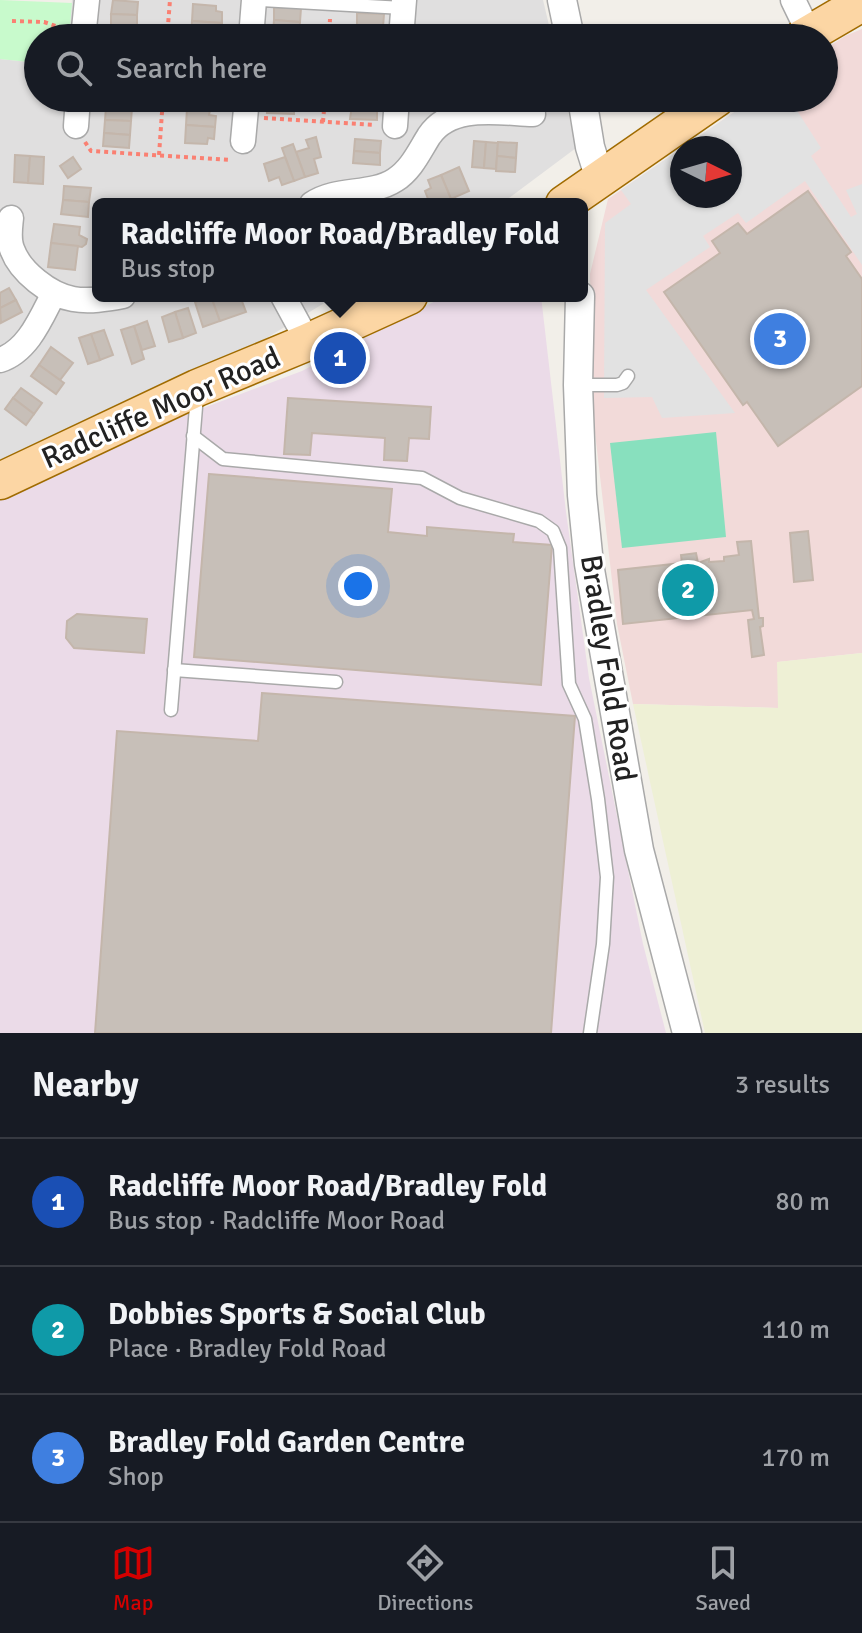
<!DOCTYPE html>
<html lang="en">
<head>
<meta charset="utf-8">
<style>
	body { margin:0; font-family:Signika,sans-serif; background:#20242c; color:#f1f3f6 }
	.compass { position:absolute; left:670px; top:136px; width:72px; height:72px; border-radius:50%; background:#171b24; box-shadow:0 2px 6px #0004; rotate:95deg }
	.you { position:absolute; left:358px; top:586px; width:28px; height:28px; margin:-20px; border:6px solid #fff; border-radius:50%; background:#1a73e8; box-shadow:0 0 0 12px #1a73e833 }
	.badge { display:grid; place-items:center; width:52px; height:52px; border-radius:50%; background:#d40000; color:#fff; font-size:26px; font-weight:700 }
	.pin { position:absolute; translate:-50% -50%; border:4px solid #fff; box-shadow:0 2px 8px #0006 }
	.popup { position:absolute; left:92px; top:198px; width:496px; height:104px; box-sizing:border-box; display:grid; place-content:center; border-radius:12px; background:#171b24; filter:drop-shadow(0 2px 6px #0005); font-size:26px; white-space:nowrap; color:#9ea1a6 }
	.popup b { font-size:30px; color:#f1f3f6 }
	.popup::after { content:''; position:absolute; left:50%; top:100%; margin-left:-16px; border:16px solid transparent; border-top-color:#171b24 }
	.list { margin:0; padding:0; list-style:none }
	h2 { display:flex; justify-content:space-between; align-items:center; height:104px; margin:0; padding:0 32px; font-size:34px }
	h2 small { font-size:26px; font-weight:400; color:#9ea1a6 }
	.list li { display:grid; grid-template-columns:52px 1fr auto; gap:24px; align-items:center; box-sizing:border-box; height:128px; padding:0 32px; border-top:2px solid #363941 }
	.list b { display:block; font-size:30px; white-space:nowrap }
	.list p { margin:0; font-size:26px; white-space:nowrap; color:#9ea1a6 }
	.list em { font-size:26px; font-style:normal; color:#9ea1a6 }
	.icon { flex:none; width:44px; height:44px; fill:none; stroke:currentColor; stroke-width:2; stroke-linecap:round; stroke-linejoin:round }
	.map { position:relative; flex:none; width:862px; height:1033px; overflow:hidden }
	.search { position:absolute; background:#171b24; box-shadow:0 2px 6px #0004; left:24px; right:24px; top:24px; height:88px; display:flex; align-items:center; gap:20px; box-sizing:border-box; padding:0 28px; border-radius:44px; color:#9ea1a6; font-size:30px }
	.sheet { height:488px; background:#171b24 }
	nav { display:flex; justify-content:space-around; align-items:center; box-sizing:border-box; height:112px; border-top:2px solid #363941; background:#171b24; font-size:22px; color:#9ea1a6 }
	nav a { display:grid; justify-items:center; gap:4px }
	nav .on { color:#d40000 }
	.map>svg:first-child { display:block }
	.residential { fill:#e0dfdf }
	.commercial { fill:#f2dad9 }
	.industrial { fill:#ebdbe8 }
	.farmland { fill:#eef0d5 }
	.park { fill:#c8facc }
	.pitch { fill:#88e0be }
	.parking { fill:#e2e2e2 }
	.building { fill:#c7bfb8; stroke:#c4b6ab; stroke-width:2 }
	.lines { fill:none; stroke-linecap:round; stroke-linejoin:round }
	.service-casing { stroke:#a9a9a9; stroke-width:15 }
	.minor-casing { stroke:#a9a9a9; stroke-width:27 }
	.tertiary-casing { stroke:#a9a9a9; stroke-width:31 }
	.primary-casing { stroke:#a06b00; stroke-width:39 }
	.path { stroke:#fa8072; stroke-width:4; stroke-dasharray:4 4; stroke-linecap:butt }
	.service { stroke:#fff; stroke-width:12 }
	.minor { stroke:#fff; stroke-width:24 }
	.tertiary { stroke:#fff; stroke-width:28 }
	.primary { stroke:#fcd6a4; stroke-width:36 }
	.labels { text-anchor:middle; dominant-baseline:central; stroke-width:6; stroke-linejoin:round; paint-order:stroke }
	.street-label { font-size:30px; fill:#222; stroke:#fff }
</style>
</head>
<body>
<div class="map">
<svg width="862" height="1033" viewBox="0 0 862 1033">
	<rect width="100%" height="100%" fill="#f2efe9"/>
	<g class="residential">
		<path d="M72,0H543L552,38H69Z"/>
		<path d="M0,59L38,63V98H565L576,148L501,204H98V296H336L248,349L0,465Z"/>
	</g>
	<path class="commercial" d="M862,29V653L778,662L779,708L633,704L617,624L594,424L590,274L608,199L682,148V196H730V148H682L755,98H824V50L845,36Z"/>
	<path class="industrial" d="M445,296H541L566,512L589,678L643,944L666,1033H0V499L174,419L302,371Z"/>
	<path class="farmland" d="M862,653V1033H705L633,704L778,708L777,662Z"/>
	<path class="park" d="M0,0L72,3L69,38H38V63L0,59Z"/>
	<path class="pitch" d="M716,432L726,537L622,548L610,443Z"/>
	<path class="parking" d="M755,98H775L778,103L789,98L821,148L811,156L851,217L857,214L846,190L862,184V265L805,181L746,223L738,213L703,236L710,247L646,290L735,413L662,418L652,397L604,398L605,223L631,204L621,190L682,148V196H730V148H682Z"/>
	<g class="building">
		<path d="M113,0L138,2L137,15L111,14Z"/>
		<path d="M193,4L216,6V11L222,12V23L192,21Z"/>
		<path d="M274,7L301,8L300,22L274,20Z"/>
		<path d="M357,13L384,14L383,27L357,26Z"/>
		<path d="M111,14L137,15V28L111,27Z"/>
		<path d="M274,20L300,22L299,35L273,33Z"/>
		<path d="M192,21L222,23L221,35H214V38H191Z"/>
		<path d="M357,26L383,27L382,38H356Z"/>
		<path d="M111,27L137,28L136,38H110Z"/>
		<path d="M106,98H132V108L106,107Z"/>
		<path d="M187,98H217L216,104H210V110L187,108Z"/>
		<path d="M352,98H378L377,107L352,105Z"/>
		<path d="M268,99L294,101V114L267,113Z"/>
		<path d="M352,105L377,107V120L350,119Z"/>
		<path d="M106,107L132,108L131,121L105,120Z"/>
		<path d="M187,108L210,110L209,115L216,116L215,127L186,125Z"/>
		<path d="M105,120L131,121L130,135L104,133Z"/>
		<path d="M186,125L215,127L214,139L208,138L207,144L185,143Z"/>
		<path d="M104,133L130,135L129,148L103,146Z"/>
		<path d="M316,137L321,157L314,159L318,173L305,177L296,152L309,148L306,140Z"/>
		<path d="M355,139L381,141L380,153L354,151Z"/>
		<path d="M474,141L486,142L484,168L472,167Z"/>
		<path d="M486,142L498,143L496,169L484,168Z"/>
		<path d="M498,142L517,143L516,158L497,156Z"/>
		<path d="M293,144L305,177L294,181L282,148Z"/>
		<path d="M354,151L380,153V165L353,163Z"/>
		<path d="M15,155L30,156L28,183L14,182Z"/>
		<path d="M30,156L44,157L43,184L28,183Z"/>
		<path d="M497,156L516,158L515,172L496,171Z"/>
		<path d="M73,157L81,169L68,178L60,166Z"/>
		<path d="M285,157L294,181L282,185L279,177L269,181L264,164Z"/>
		<path d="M459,167L469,191L451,199L441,175Z"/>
		<path d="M441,175L451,199L442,204H430L425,191L431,188L428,180Z"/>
		<path d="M64,186L91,188L89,202L63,200Z"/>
		<path d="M808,191L851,252L846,256L862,279V386L778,446L747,402L743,405L664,292L720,253L712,241L738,223L747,234Z"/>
		<path d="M63,200L89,202L88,217L61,214Z"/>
		<path d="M54,224L80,227L79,235L87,239L86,244L82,247L51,243Z"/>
		<path d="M51,243L78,246L75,270L48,267Z"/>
		<path d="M9,288L16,300L0,308V293Z"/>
		<path d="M211,296L220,321L203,327L195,302Z"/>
		<path d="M211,296H240L246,312L220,321Z"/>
		<path d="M16,300L22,312L1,323L0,308Z"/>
		<path d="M188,308L196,333L183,338L175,312Z"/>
		<path d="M175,312L183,338L169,342L162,317Z"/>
		<path d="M147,321L155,346L142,350L134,326Z"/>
		<path d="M134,326L144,359L132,364L121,330Z"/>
		<path d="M104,330L113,355L100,360L91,334Z"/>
		<path d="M91,334L100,360L88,364L79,338Z"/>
		<path d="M51,347L73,363L60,380L39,365Z"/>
		<path d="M39,365L64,383L56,394L31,376Z"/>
		<path d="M21,388L42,403L34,414L13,398Z"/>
		<path d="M13,398L34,414L26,425L5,409Z"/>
		<path d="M288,398L431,407L429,439L409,438L407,461L384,460L385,438L312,433L310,455L284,454Z"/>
		<path d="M209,474L392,489L388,532L427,536V527L514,534L513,542L552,545L541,685L194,657Z"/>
		<path d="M808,531L813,580L794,582L790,533Z"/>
		<path d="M751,541L759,618H763V626L760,627L764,655L752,657L748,620L754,619L752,610L623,624L618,570L682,563L681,555L696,553L698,563L709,559V562L724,561V557L739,555L737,542Z"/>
		<path d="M77,614L147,619L144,653L74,648L66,638L67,621Z"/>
		<path d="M262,693L575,716L551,1033H95L117,731L258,741Z"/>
	</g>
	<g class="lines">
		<g class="service-casing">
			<g id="service">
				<path d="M261,0L403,8"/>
				<path d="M578,385H617L623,383L628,376"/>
				<path d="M193,436L223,459L422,478L460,498L539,521L553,531L560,548L569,684L585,719L598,799L607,877L603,944L590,1033"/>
				<path d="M174,670L336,682"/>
				<path d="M171,710L197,395"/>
			</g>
		</g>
		<g class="minor-casing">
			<g id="minor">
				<path d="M793,0L809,33"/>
				<path d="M83,38L87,0"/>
				<path d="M251,38L254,0"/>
				<path d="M401,38L404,0"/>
				<path d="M76,126L78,98"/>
				<path d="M395,126L397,98"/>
				<path d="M243,141L247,98"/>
				<path d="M312,204C337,187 370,196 395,180C411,170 419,152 429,136C451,103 499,113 533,114"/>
				<path d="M11,218C10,228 8,239 12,249C20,272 50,295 73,299C89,302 107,299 123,296"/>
				<path d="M283,296L308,342"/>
				<path d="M0,360C28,351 41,318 54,293"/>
			</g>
		</g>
		<g class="tertiary-casing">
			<g id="tertiary">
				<path d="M562,0L570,38"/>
				<path d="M582,98L590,147L600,179"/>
				<path d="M580,296L578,385L582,495L589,564L639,850L687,1033"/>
			</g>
		</g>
		<g class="primary-casing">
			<g id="primary">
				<path d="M802,38L862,3"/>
				<path d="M564,204L717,98"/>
				<path d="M0,481L197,388L308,342L409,296"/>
			</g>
		</g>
		<g class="path">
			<path d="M12,21L44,22L62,28"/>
			<path d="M167,38L170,0"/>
			<path d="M329,38L330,19"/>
			<path d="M264,118L375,125"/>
			<path d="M323,122L325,98"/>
			<path d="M704,139L710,148"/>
			<path d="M85,142L91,151L231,160"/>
			<path d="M159,155L163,98"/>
		</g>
		<use href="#service" class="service"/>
		<use href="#minor" class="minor"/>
		<use href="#tertiary" class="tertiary"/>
		<use href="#primary" class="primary"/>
	</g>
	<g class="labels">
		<g class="street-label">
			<text transform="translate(161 408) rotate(-24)">Radcliffe Moor Road</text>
			<text transform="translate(608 668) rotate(81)">Bradley Fold Road</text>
		</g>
	</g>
</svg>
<svg class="compass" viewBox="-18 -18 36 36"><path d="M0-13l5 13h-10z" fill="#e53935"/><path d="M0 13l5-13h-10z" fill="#9ea1a6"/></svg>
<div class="you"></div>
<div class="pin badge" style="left:340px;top:358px;background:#1a4fb4">1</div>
<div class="popup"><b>Radcliffe Moor Road/Bradley Fold</b>Bus stop</div>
<div class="pin badge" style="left:688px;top:590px;background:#0f9aa8">2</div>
<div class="pin badge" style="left:780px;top:339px;background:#3f7fe0">3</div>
<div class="search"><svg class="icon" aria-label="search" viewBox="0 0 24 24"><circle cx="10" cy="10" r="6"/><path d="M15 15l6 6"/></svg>Search here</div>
</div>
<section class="sheet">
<h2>Nearby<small>3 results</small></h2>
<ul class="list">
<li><span class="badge" style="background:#1a4fb4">1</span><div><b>Radcliffe Moor Road/Bradley Fold</b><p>Bus stop · Radcliffe Moor Road</p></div><em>80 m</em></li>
<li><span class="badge" style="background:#0f9aa8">2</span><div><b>Dobbies Sports &amp; Social Club</b><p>Place · Bradley Fold Road</p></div><em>110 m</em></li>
<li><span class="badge" style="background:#3f7fe0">3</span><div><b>Bradley Fold Garden Centre</b><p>Shop</p></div><em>170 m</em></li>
</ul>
</section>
<nav>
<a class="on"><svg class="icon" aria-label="map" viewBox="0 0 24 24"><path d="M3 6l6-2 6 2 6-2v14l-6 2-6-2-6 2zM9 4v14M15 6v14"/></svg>Map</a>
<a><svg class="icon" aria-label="directions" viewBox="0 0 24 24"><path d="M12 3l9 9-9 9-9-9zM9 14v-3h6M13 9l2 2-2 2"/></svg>Directions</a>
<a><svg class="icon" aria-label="saved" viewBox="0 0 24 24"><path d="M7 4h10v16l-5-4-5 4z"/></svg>Saved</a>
</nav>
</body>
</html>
